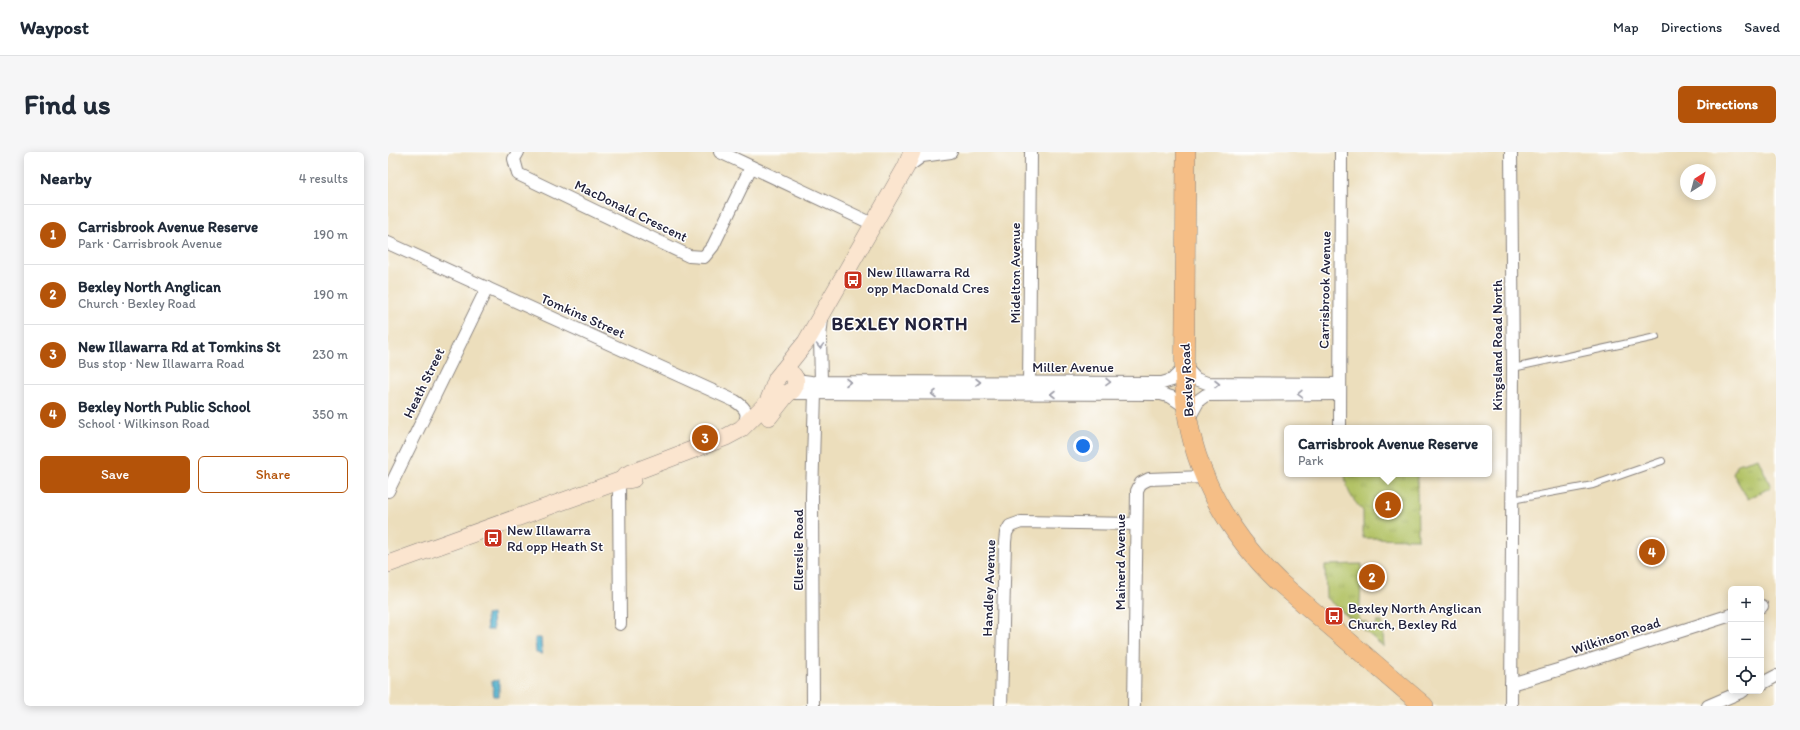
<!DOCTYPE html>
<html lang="en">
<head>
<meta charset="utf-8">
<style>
	body { margin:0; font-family:Itim,sans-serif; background:#f6f6f7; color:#1f2937 }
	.controls { position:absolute; right:12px; bottom:12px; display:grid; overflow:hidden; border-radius:6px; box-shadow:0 2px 10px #0003 }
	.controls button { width:36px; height:36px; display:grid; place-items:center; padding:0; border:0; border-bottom:1px solid #e0e1e3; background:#fff; color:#1f2937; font:20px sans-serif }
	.compass { position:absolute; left:1292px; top:12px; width:36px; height:36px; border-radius:50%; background:#fff; box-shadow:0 2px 10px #0003; rotate:36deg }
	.you { position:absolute; left:695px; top:294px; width:14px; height:14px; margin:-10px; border:3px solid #fff; border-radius:50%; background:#1a73e8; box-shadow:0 0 0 6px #1a73e833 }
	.badge { display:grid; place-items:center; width:26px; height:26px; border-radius:50%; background:#b45309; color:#fff; font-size:13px; font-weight:700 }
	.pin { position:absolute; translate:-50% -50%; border:2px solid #fff; box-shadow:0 1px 4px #0006 }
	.popup { position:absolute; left:896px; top:273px; width:208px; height:52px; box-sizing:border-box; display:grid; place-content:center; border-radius:6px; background:#fff; filter:drop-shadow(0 1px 3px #0005); font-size:13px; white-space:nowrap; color:#747a83 }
	.popup b { font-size:15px; color:#1f2937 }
	.popup::after { content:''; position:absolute; left:50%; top:100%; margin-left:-8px; border:8px solid transparent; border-top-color:#fff }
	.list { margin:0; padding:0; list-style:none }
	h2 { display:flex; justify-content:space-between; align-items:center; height:52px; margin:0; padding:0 16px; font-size:17px }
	h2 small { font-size:13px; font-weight:400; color:#747a83 }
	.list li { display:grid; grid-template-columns:26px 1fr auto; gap:12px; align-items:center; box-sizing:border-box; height:60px; padding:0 16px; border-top:1px solid #e0e1e3 }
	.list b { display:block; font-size:15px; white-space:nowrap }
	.list p { margin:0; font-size:13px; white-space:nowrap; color:#747a83 }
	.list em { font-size:13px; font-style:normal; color:#747a83 }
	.actions { display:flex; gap:8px; padding:12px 16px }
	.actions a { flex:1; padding:9px 0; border:1px solid #b45309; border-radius:6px; text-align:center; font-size:14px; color:#b45309 }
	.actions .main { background:#b45309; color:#fff }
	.icon { flex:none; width:22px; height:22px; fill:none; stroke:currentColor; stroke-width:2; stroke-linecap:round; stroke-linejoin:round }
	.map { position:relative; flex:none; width:1388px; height:554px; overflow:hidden; border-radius:6px }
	header { display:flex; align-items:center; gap:24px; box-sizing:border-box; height:56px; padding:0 20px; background:#fff; border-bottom:1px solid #e0e1e3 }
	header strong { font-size:19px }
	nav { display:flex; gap:22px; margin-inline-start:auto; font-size:14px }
	.intro { display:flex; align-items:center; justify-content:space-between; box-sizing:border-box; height:96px; padding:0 24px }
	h1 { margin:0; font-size:28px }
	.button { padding:10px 18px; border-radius:6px; background:#b45309; color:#fff; font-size:14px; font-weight:700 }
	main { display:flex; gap:24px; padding:0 24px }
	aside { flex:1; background:#fff; border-radius:6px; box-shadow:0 2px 10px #0003 }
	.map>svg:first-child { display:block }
	.park { fill:url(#park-tufts); stroke:#6a7250 }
	.water { fill:#4aadc9; stroke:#366882 }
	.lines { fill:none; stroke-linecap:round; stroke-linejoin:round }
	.lane-casing { stroke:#87807c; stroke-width:8 }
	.street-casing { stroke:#87807c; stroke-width:14 }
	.secondary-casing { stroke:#87807c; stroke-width:18 }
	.primary-casing { stroke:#87807c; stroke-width:20 }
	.lane { stroke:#fff; stroke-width:6 }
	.street { stroke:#fff; stroke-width:12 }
	.secondary { stroke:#fbe5cf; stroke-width:17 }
	.primary { stroke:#f5be86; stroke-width:19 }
	.oneway { stroke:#9c9ca7 }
	.labels { text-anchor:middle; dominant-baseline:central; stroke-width:3; stroke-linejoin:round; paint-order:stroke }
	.street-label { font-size:14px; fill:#22223b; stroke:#fff }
	.poi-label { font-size:14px; fill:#22223b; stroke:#fff; text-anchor:start }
	.district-label { font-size:18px; font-weight:bold; letter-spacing:1px; fill:#22223b; stroke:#fff }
</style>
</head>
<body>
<header>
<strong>Waypost</strong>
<nav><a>Map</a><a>Directions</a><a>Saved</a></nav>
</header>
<div class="intro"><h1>Find us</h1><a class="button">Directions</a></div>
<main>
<aside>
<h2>Nearby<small>4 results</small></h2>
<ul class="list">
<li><span class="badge">1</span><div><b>Carrisbrook Avenue Reserve</b><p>Park · Carrisbrook Avenue</p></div><em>190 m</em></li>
<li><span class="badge">2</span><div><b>Bexley North Anglican</b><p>Church · Bexley Road</p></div><em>190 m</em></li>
<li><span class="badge">3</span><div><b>New Illawarra Rd at Tomkins St</b><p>Bus stop · New Illawarra Road</p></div><em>230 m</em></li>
<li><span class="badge">4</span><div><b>Bexley North Public School</b><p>School · Wilkinson Road</p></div><em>350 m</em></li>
</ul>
<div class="actions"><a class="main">Save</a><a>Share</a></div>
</aside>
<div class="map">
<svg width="1388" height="554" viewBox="0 0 1388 554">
	<defs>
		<pattern id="park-tufts" width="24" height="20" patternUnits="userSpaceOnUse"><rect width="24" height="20" fill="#b3c366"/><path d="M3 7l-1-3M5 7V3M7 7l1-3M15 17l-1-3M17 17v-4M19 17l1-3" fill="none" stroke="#9aa759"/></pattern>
	</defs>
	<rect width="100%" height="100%" fill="#fff"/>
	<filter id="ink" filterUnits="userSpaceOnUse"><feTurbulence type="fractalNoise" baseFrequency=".025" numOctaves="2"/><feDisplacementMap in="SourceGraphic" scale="8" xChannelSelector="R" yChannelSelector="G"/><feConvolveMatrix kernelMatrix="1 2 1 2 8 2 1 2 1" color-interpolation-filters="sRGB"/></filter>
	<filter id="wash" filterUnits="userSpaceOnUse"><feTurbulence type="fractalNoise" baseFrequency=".012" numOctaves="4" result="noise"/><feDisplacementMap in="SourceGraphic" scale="16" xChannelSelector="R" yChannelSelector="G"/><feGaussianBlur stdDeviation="0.9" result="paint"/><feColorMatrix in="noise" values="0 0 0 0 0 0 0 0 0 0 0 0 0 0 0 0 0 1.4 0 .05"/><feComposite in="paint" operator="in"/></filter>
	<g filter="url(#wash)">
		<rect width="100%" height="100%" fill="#ecdebc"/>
		<g class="park">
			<path d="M1370,306L1383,335L1360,347L1345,322L1350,312Z"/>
			<path d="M957,322H1029L1030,387L975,386V359C964,347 958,339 957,322Z"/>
			<path d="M974,412L971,470H979V474H988L989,470H994L996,495L938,446L937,413Z"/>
		</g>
		<g class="water">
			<path d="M104,462L105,478H99L98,463Z"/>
			<path d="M147,486H153L154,502L148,501Z"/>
			<path d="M111,528V544H106L104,529Z"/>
		</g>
	</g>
	<g filter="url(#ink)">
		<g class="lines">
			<g class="lane-casing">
				<g id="lane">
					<path d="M1125,216L1268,185"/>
					<path d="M1124,348L1205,333L1274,309"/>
				</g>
			</g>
			<g class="street-casing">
				<g id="street">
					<path d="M130,0L126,7L130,22L301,104L316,105L325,94L363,15"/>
					<path d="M332,0L485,72"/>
					<path d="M519,15L534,4L563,0"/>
					<path d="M0,91L347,249C358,256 362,262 355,274"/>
					<path d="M408,228L423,230L774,231L784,228L797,215L808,227L819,231L951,232"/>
					<path d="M641,237L643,0"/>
					<path d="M400,241L773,242L783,245L798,255"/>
					<path d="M800,268L811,248L818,243L951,242"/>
					<path d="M952,276L953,0"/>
					<path d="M231,329L232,472"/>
					<path d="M0,339L99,136"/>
					<path d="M1373,454H1374"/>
					<path d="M1123,532L1180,515L1343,463"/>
					<path d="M1373,532L1388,524"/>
					<path d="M425,554L424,344L427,241L433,230L432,185L434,167"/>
					<path d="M613,554L617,390L618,381L622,374L633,370L747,372"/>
					<path d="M746,554L749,339L753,331L761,327L816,325"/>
					<path d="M1123,554L1125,216L1123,0"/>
					<path d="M1320,554L1355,539"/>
				</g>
			</g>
			<g class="secondary-casing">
				<g id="secondary">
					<path d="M390,239C406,251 418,218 394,220"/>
					<path d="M381,265L399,242"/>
					<path d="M234,328L238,323L338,285L353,277L380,250L389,226L418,190L518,15L524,0"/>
					<path d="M0,412L234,328H240L245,327"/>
				</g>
			</g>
			<g class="primary-casing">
				<path id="primary" d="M798,0C798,53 797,107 797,161C797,192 795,223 798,254C806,323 842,383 891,430L1036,554"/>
			</g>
			<use href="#lane" class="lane"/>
			<use href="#street" class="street"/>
			<use href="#secondary" class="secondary"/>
			<use href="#primary" class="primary"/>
		</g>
		<defs><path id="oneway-chevron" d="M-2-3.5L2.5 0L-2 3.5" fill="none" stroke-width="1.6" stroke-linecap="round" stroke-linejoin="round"/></defs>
		<g class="oneway">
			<use href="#oneway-chevron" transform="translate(432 194) rotate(89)"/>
			<use href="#oneway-chevron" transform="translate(460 230)"/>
			<use href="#oneway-chevron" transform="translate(590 230)"/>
			<use href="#oneway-chevron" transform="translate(720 230) rotate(1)"/>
			<use href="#oneway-chevron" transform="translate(829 232)"/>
			<use href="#oneway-chevron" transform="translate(546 242) rotate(-180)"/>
			<use href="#oneway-chevron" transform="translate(665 242) rotate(-180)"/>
			<use href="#oneway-chevron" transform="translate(912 242) rotate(179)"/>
		</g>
	</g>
	<defs>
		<g id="bus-square" transform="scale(1)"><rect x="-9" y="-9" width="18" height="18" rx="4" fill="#c8321e" stroke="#fff"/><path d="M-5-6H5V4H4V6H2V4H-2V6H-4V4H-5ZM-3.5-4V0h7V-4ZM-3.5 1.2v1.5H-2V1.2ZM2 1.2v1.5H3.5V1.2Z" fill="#fff"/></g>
	</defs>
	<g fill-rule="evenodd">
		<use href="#bus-square" x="465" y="128"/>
		<use href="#bus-square" x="105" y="386"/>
		<use href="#bus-square" x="946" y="464"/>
	</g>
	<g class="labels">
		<g class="street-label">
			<text transform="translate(243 59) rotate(26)">MacDonald Crescent</text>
			<text transform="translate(627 121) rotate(-90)">Midelton Avenue</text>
			<text transform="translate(937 138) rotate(-89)">Carrisbrook Avenue</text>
			<text transform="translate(195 164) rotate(24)">Tomkins Street</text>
			<text transform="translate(1109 193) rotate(-90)">Kingsland Road North</text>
			<text x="685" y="215">Miller Avenue</text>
			<text transform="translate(799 228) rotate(-93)">Bexley Road</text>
			<text transform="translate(36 231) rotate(-64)">Heath Street</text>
			<text transform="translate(410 398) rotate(-90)">Ellerslie Road</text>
			<text transform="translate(732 410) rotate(-90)">Mainerd Avenue</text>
			<text transform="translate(601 436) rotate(-88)">Handley Avenue</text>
			<text transform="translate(1228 484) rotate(-18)">Wilkinson Road</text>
		</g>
		<g class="poi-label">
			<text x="479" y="120">New Illawarra Rd<tspan x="479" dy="16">opp MacDonald Cres</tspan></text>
			<text x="119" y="378">New Illawarra<tspan x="119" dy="16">Rd opp Heath St</tspan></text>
			<text x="960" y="456">Bexley North Anglican<tspan x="960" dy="16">Church, Bexley Rd</tspan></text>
		</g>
		<g class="district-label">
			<text x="512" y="172">BEXLEY NORTH</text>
		</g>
	</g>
</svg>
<div class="controls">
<button>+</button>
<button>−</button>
<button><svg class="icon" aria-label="locate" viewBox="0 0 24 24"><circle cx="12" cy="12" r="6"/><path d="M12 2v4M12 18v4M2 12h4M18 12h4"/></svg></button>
</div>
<svg class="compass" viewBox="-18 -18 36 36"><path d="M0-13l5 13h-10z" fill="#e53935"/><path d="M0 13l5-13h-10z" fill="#747a83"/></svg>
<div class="you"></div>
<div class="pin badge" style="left:1000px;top:353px">1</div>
<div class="popup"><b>Carrisbrook Avenue Reserve</b>Park</div>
<div class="pin badge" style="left:984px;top:425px">2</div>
<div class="pin badge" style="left:317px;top:286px">3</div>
<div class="pin badge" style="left:1264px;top:400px">4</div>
</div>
</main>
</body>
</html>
